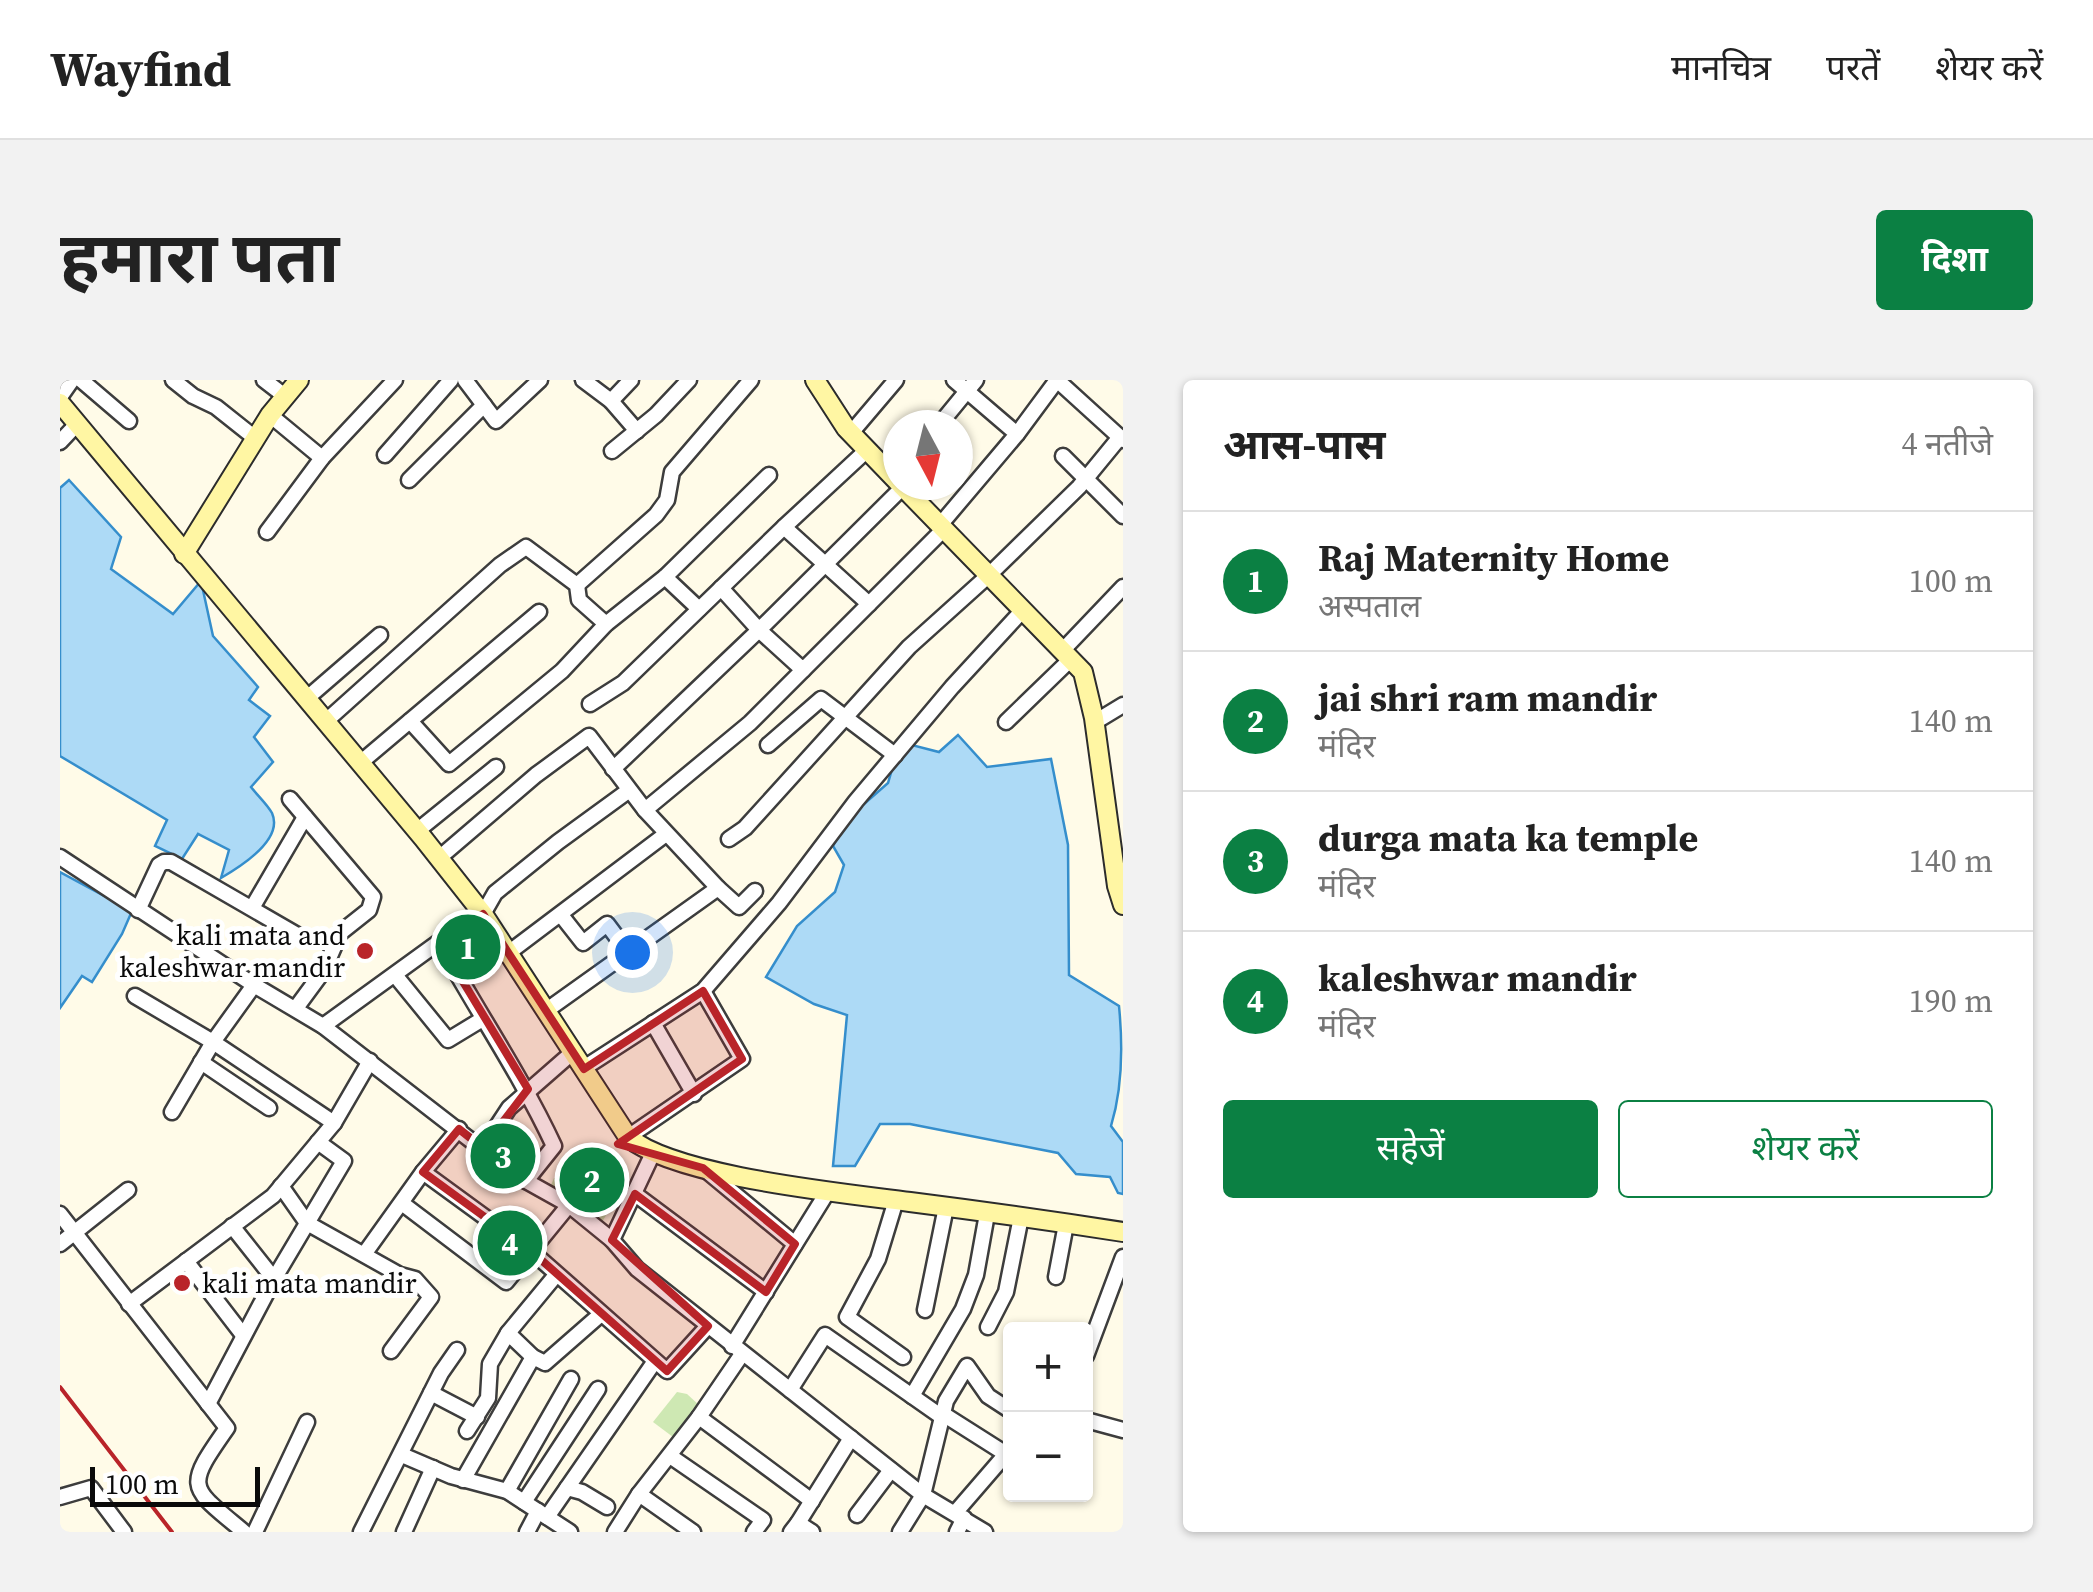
<!DOCTYPE html>
<html lang="hi">
<head>
<meta charset="utf-8">
<style>
	body { margin:0; font-family:"Source Serif 4","Noto Sans Devanagari",serif; background:#f2f2f2; color:#222 }
	.controls { position:absolute; right:30px; bottom:30px; display:grid; overflow:hidden; border-radius:10px; box-shadow:0 2px 8px #0004 }
	.controls button { width:90px; height:90px; display:grid; place-items:center; padding:0; border:0; border-bottom:2px solid #e0e0e0; background:#fff; color:#222; font:50px sans-serif }
	.compass { position:absolute; left:823px; top:30px; width:90px; height:90px; border-radius:50%; background:#fff; box-shadow:0 2px 8px #0004; rotate:173deg }
	.scale { position:absolute; left:30px; bottom:25px; width:170px; box-sizing:border-box; padding-left:10px; border:5px solid #0a0a0a; border-top:0; font-size:28px; line-height:35px; white-space:nowrap; color:#0a0a0a; -webkit-text-stroke:8px #fff; paint-order:stroke }
	.you { position:absolute; left:572px; top:572px; width:35px; height:35px; margin:-25px; border:8px solid #fff; border-radius:50%; background:#1a73e8; box-shadow:0 0 0 15px #1a73e833 }
	.badge { display:grid; place-items:center; width:65px; height:65px; border-radius:50%; background:#0b8043; color:#fff; font-size:32px; font-weight:700 }
	.pin { position:absolute; translate:-50% -50%; border:5px solid #fff; box-shadow:0 2px 10px #0006 }
	.list { margin:0; padding:0; list-style:none }
	h2 { display:flex; justify-content:space-between; align-items:center; height:130px; margin:0; padding:0 40px; font-size:42px }
	h2 small { font-size:32px; font-weight:400; color:#767676 }
	.list li { display:grid; grid-template-columns:65px 1fr auto; gap:30px; align-items:center; box-sizing:border-box; height:140px; padding:0 40px; border-top:2px solid #e0e0e0 }
	.list b { display:block; font-size:38px; white-space:nowrap }
	.list p { margin:0; font-size:32px; white-space:nowrap; color:#767676 }
	.list em { font-size:32px; font-style:normal; color:#767676 }
	.actions { display:flex; gap:20px; padding:30px 40px }
	.actions a { flex:1; padding:22px 0; border:2px solid #0b8043; border-radius:10px; text-align:center; font-size:35px; color:#0b8043 }
	.actions .main { background:#0b8043; color:#fff }
	.map { position:relative; flex:none; width:1063px; height:1152px; overflow:hidden; border-radius:10px }
	header { display:flex; align-items:center; gap:60px; box-sizing:border-box; height:140px; padding:0 50px; background:#fff; border-bottom:2px solid #e0e0e0 }
	header strong { font-size:48px }
	nav { display:flex; gap:55px; margin-inline-start:auto; font-size:35px }
	.intro { display:flex; align-items:center; justify-content:space-between; box-sizing:border-box; height:240px; padding:0 60px }
	h1 { margin:0; font-size:70px }
	.button { padding:25px 45px; border-radius:10px; background:#0b8043; color:#fff; font-size:35px; font-weight:700 }
	main { display:flex; gap:60px; padding:0 60px }
	aside { flex:1; background:#fff; border-radius:10px; box-shadow:0 2px 8px #0004 }
	.map>svg:first-child { display:block }
	.green { fill:#cee8b3 }
	.water { fill:#addaf6; stroke:#358ecc; stroke-width:2.5 }
	.lines { fill:none; stroke-linecap:round; stroke-linejoin:round }
	.street-casing { stroke:#3d3d3d; stroke-width:19 }
	.secondary-casing { stroke:#2c2c2c; stroke-width:22 }
	.street { stroke:#fff; stroke-width:14 }
	.secondary { stroke:#fff6a3; stroke-width:18 }
	.rail { stroke:#b92429; stroke-width:4 }
	.marked { fill:#b92429; fill-opacity:0.2; stroke:#b92429; stroke-width:8; stroke-linejoin:round }
	.poi-dot { fill:#b92429; stroke:#fff; stroke-width:4 }
	.labels { text-anchor:middle; dominant-baseline:central; stroke-width:10; stroke-linejoin:round; paint-order:stroke }
	.poi-label { font-size:28px; fill:#0a0a0a; stroke:#fff; text-anchor:end }
</style>
</head>
<body>
<header>
<strong>Wayfind</strong>
<nav><a>मानचित्र</a><a>परतें</a><a>शेयर करें</a></nav>
</header>
<div class="intro"><h1>हमारा पता</h1><a class="button">दिशा</a></div>
<main>
<div class="map">
<svg width="1063" height="1152" viewBox="0 0 1063 1152">
	<rect width="100%" height="100%" fill="#fffbe8"/>
	<g class="green">
		<path d="M563,793L566,802L536,852L491,805L494,798Z"/>
		<path d="M617,1012L627,1014L640,1026L622,1053L613,1057L593,1042Z"/>
	</g>
	<g class="water">
		<path d="M9,100L61,157L51,189L113,234L141,201L153,256L198,307L189,320L210,336L194,357L213,382L191,407C197,415 207,424 212,433C224,460 180,487 161,498L169,470L138,454L122,479L95,466L107,440L0,376V108Z"/>
		<path d="M898,355L927,387L991,379L1008,465L1009,595L1059,626C1063,667 1063,707 1051,746L1063,762V814L1058,813L1050,797L1016,794L998,773L850,744H820L795,786H773L787,635L754,624L706,597L737,546L775,512L784,485L773,466L788,438L828,403L835,379L852,365L879,372Z"/>
		<path d="M0,492L72,531L62,554L32,602L22,596L0,628Z"/>
	</g>
	<g class="lines">
		<g class="street-casing">
			<g id="street">
				<path d="M21,0L69,41"/>
				<path d="M113,0L133,16L156,27L195,58"/>
				<path d="M204,0L226,17"/>
				<path d="M405,0L436,41L480,0"/>
				<path d="M523,0L551,21L577,51"/>
				<path d="M997,0L1063,60"/>
				<path d="M0,17L12,0"/>
				<path d="M551,21L571,0"/>
				<path d="M210,35L262,78"/>
				<path d="M879,45L916,0"/>
				<path d="M791,53L836,0"/>
				<path d="M957,54L997,0"/>
				<path d="M0,62L17,44"/>
				<path d="M552,71L596,35L629,0"/>
				<path d="M325,75L391,0"/>
				<path d="M1003,76L1063,136"/>
				<path d="M349,100L424,25"/>
				<path d="M880,145L957,54L894,0"/>
				<path d="M724,147L807,70"/>
				<path d="M207,152L262,78L335,0"/>
				<path d="M517,205L596,135L607,120L612,92L691,0"/>
				<path d="M661,208L699,250L843,107"/>
				<path d="M639,229L605,197L709,95"/>
				<path d="M1002,271L1063,207"/>
				<path d="M246,319L320,255"/>
				<path d="M530,324L563,303L724,147L809,224"/>
				<path d="M350,341L389,384L502,291L546,244L605,197"/>
				<path d="M265,342L440,185L466,167L517,205L519,220L546,244"/>
				<path d="M946,342L1011,279"/>
				<path d="M1035,342L1063,325"/>
				<path d="M708,365L761,319L835,375"/>
				<path d="M300,383L479,232"/>
				<path d="M553,389L699,250L743,290L884,149"/>
				<path d="M230,419L313,517L309,530L280,553L264,590L236,628"/>
				<path d="M357,451L436,387"/>
				<path d="M669,459L685,448L849,267L929,195L1019,107L1060,57"/>
				<path d="M0,477L194,605L263,646L422,769L466,801L509,825L446,902L343,824"/>
				<path d="M379,478L476,395L529,356L585,430"/>
				<path d="M658,508L585,430L690,343L743,290"/>
				<path d="M192,528L245,437"/>
				<path d="M78,530L99,485L104,482H111L239,556"/>
				<path d="M501,535L523,563L547,544L568,572"/>
				<path d="M379,562C417,631 461,695 494,766L466,801"/>
				<path d="M447,574L606,454"/>
				<path d="M335,595L388,660L421,640"/>
				<path d="M75,616L153,662L274,743"/>
				<path d="M487,630L658,508L679,527L695,511"/>
				<path d="M593,643L634,714"/>
				<path d="M263,646L379,562L423,534L435,513L498,462L568,411"/>
				<path d="M141,682L209,728"/>
				<path d="M524,688L643,611L719,523L796,421L892,307L963,230"/>
				<path d="M112,732L153,662L194,605"/>
				<path d="M568,757L682,679L643,611"/>
				<path d="M422,769L449,728L513,672"/>
				<path d="M593,773L552,860L577,889L863,1115L925,1152"/>
				<path d="M363,792L470,870L607,991L648,946"/>
				<path d="M648,792L735,864"/>
				<path d="M221,806L247,843L340,895L355,899L371,917L331,971"/>
				<path d="M575,814L706,912"/>
				<path d="M836,820L818,879L787,937L843,977"/>
				<path d="M509,825L552,860"/>
				<path d="M0,834L167,1048C124,1109 129,1106 184,1152"/>
				<path d="M172,846L214,899"/>
				<path d="M0,864L68,810"/>
				<path d="M305,873L363,792L399,749"/>
				<path d="M126,881L183,955"/>
				<path d="M996,897L1006,844"/>
				<path d="M69,924L213,816L274,743L310,681"/>
				<path d="M865,930L886,827"/>
				<path d="M928,947L946,912L961,837"/>
				<path d="M448,953L496,895"/>
				<path d="M672,966L768,811"/>
				<path d="M1026,976L1063,877"/>
				<path d="M730,1010L765,955L882,1037"/>
				<path d="M371,1013L417,1037"/>
				<path d="M852,1016L903,929L916,895L927,834"/>
				<path d="M148,1024L214,899L284,781L258,762"/>
				<path d="M883,1034L946,1074L951,1068"/>
				<path d="M639,1037L682,974"/>
				<path d="M1026,1040L1063,1050"/>
				<path d="M407,1051L428,1018L430,984L448,953L473,977L485,983L541,934"/>
				<path d="M342,1075L391,1096L447,1111L510,1152"/>
				<path d="M610,1076L703,1140L694,1152"/>
				<path d="M403,1100L473,977"/>
				<path d="M507,1108L522,1112L547,1127"/>
				<path d="M447,1111L511,999"/>
				<path d="M579,1114L633,1152"/>
				<path d="M0,1117L31,1108L64,1152"/>
				<path d="M464,1122L538,1009"/>
				<path d="M895,1133L946,1074"/>
				<path d="M797,1135L831,1090"/>
				<path d="M487,1137L595,981"/>
				<path d="M738,1143L791,1058"/>
				<path d="M195,1152L247,1042"/>
				<path d="M301,1152L381,993L397,970"/>
				<path d="M344,1152L373,1088"/>
				<path d="M467,1152L478,1131"/>
				<path d="M555,1152L579,1114L639,1037L752,1121"/>
				<path d="M731,1152L738,1143L752,1152"/>
				<path d="M840,1152L863,1115L886,1021L907,986L928,1016L951,1031"/>
				<path d="M897,1152L904,1138"/>
			</g>
		</g>
		<g class="secondary-casing">
			<g id="secondary">
				<path d="M755,0L786,48L838,102"/>
				<path d="M0,23L363,458L423,534L568,757C615,797 784,813 850,822C921,831 992,841 1063,852"/>
				<path d="M841,105L1023,292L1034,338L1057,506L1063,525"/>
				<path d="M124,174L210,35L239,0"/>
			</g>
		</g>
		<use href="#street" class="street"/>
		<use href="#secondary" class="secondary"/>
		<path class="rail" d="M0,1007L112,1152"/>
	</g>
	<path class="marked" d="M423,534L524,689L643,611L682,679L558,764L643,788L735,864L706,912L575,814L552,860L648,946L607,991L470,870L363,792L399,749L423,768L468,709L379,562Z"/>
	<g class="poi-dot">
		<circle cx="305" cy="571" r="10"/>
		<circle cx="122" cy="903" r="10"/>
	</g>
	<g class="labels">
		<g class="poi-label">
			<text x="285" y="555">kali mata and<tspan x="285" dy="32">kaleshwar mandir</tspan></text>
			<text x="142" y="903" text-anchor="start">kali mata mandir</text>
		</g>
	</g>
</svg>
<div class="controls">
<button>+</button>
<button>−</button>
</div>
<svg class="compass" viewBox="-18 -18 36 36"><path d="M0-13l5 13h-10z" fill="#e53935"/><path d="M0 13l5-13h-10z" fill="#767676"/></svg>
<div class="scale">100 m</div>
<div class="you"></div>
<div class="pin badge" style="left:408px;top:567px">1</div>
<div class="pin badge" style="left:532px;top:800px">2</div>
<div class="pin badge" style="left:443px;top:776px">3</div>
<div class="pin badge" style="left:450px;top:863px">4</div>
</div>
<aside>
<h2>आस-पास<small>4 नतीजे</small></h2>
<ul class="list">
<li><span class="badge">1</span><div><b>Raj Maternity Home</b><p>अस्पताल</p></div><em>100 m</em></li>
<li><span class="badge">2</span><div><b>jai shri ram mandir</b><p>मंदिर</p></div><em>140 m</em></li>
<li><span class="badge">3</span><div><b>durga mata ka temple</b><p>मंदिर</p></div><em>140 m</em></li>
<li><span class="badge">4</span><div><b>kaleshwar mandir</b><p>मंदिर</p></div><em>190 m</em></li>
</ul>
<div class="actions"><a class="main">सहेजें</a><a>शेयर करें</a></div>
</aside>
</main>
</body>
</html>
